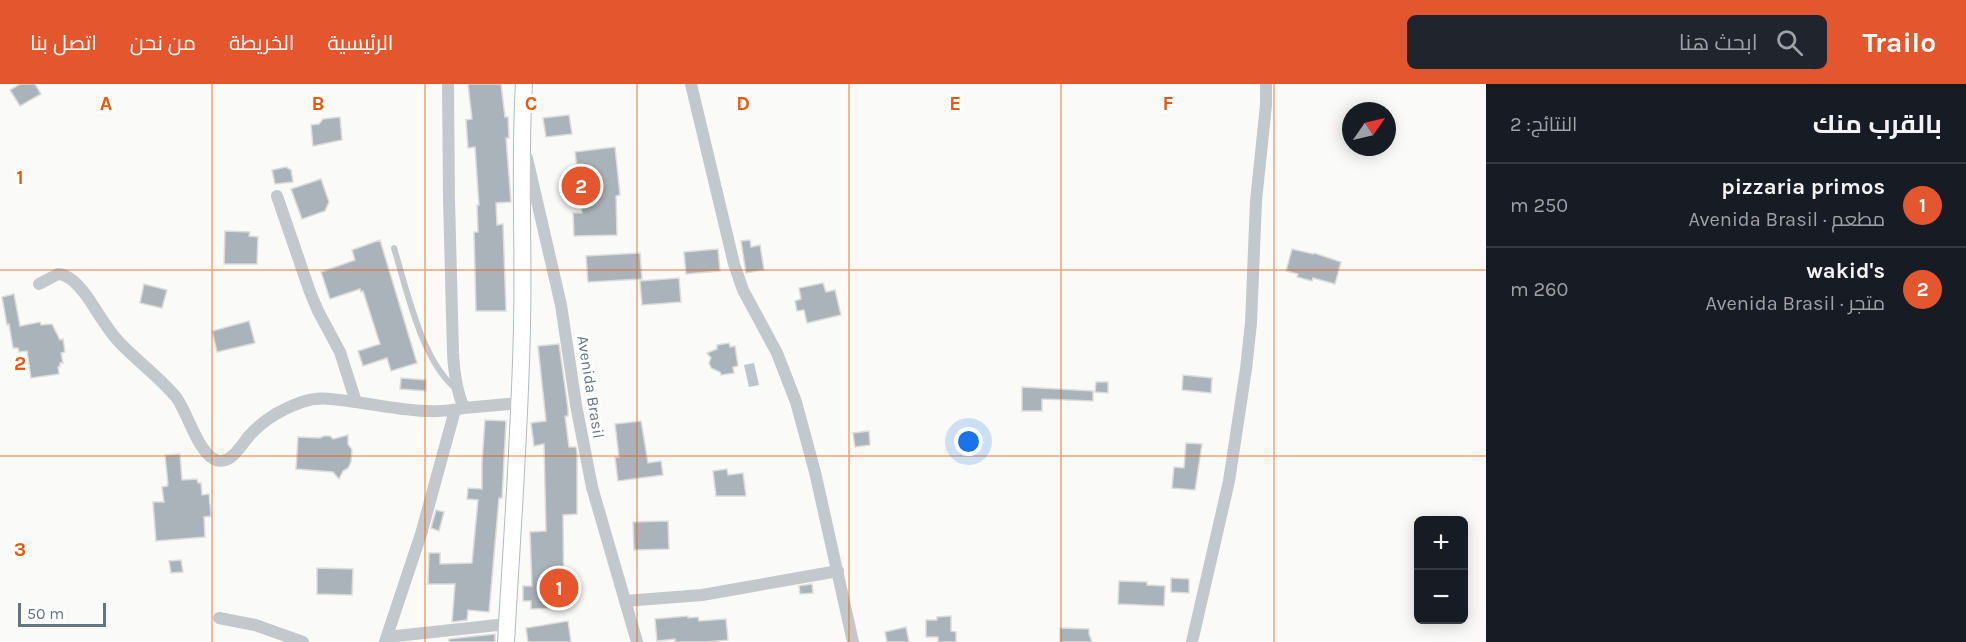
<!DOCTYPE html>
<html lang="ar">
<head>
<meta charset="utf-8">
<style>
	body { margin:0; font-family:Karla,Cairo,sans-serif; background:#20242c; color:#f1f3f6; direction:rtl }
	.controls { position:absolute; right:18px; bottom:18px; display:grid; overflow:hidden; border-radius:9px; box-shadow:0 3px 15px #0003 }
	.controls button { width:54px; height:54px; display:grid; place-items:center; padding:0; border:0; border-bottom:2px solid #363941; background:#171b24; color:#f1f3f6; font:30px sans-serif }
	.compass { position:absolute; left:1342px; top:18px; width:54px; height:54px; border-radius:50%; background:#171b24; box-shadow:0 3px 15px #0003; rotate:56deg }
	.scale { position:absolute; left:18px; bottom:15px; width:88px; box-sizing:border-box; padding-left:6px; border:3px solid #657683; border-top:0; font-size:16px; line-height:21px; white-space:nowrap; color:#657683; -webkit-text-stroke:4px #fff; paint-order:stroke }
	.you { position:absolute; left:969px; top:358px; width:21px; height:21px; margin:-15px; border:4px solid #fff; border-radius:50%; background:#1a73e8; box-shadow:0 0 0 9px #1a73e833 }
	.badge { display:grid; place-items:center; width:39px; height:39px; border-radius:50%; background:#e4572e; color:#fff; font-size:20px; font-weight:700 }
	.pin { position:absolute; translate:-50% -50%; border:3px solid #fff; box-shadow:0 2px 6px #0006 }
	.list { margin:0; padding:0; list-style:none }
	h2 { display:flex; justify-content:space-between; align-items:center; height:78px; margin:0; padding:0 24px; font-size:26px }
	h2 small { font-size:20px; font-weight:400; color:#9ea1a6 }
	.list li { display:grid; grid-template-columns:39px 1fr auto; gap:18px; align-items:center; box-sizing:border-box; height:84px; padding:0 24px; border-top:2px solid #363941 }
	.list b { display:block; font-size:22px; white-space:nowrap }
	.list p { margin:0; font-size:20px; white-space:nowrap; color:#9ea1a6 }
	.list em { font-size:20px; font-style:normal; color:#9ea1a6 }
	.icon { flex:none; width:33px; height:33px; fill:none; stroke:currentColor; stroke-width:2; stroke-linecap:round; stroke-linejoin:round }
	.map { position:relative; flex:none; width:1486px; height:558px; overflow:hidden; direction:ltr }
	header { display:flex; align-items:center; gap:36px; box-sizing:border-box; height:84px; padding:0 30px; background:#e4572e; color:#fff }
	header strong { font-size:28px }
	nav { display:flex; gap:33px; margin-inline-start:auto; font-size:21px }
	.search { width:420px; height:54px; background:#20242c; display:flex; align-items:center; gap:15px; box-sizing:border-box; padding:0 21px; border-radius:9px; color:#9ea1a6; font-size:22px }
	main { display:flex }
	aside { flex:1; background:#171b24 }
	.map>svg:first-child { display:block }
	.water { fill:#bbc7cb }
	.building { fill:#aab3b9; stroke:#dcdcda; stroke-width:1.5 }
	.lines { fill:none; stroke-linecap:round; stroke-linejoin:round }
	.secondary-casing { stroke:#b3babf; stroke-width:18 }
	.lane { stroke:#c3c8cc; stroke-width:6 }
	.street { stroke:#c3c8cc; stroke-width:12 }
	.secondary { stroke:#fff; stroke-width:16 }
	.grid { fill:none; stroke:#e8590c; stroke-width:1.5; stroke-opacity:0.55 }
	.labels { text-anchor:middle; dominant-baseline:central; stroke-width:6; stroke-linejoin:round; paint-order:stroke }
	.street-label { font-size:16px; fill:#657683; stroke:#fff }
	.grid-label { font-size:20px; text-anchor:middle; font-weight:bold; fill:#e8590c; stroke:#fff; stroke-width:6; stroke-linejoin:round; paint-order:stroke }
</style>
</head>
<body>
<header>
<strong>Trailo</strong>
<div class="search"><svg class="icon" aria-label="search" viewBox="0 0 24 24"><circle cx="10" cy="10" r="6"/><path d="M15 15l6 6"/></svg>ابحث هنا</div>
<nav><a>الرئيسية</a><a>الخريطة</a><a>من نحن</a><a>اتصل بنا</a></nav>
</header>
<main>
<aside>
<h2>بالقرب منك<small>النتائج: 2</small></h2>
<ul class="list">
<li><span class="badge">1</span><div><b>pizzaria primos</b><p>مطعم · Avenida Brasil</p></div><em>250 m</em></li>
<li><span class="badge">2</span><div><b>wakid's</b><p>متجر · Avenida Brasil</p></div><em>260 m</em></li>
</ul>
</aside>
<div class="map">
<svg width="1486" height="558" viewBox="0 0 1486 558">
	<rect width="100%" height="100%" fill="#fafaf8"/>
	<path class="water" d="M754,279L759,301L749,303L744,281Z"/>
	<g class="building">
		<path d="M20,0H35L41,10L20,22L10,6Z"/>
		<path d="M468,0H501L505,33H508L509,54H506L511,118L496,119L497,141L503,140L506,227H476L474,148H478L477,121H479L475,63L468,64L466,36L472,35Z"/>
		<path d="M569,31L572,50L546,53L543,34Z"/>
		<path d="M340,33L342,56L313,62L311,41L319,40L323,35Z"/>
		<path d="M615,63L620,111L616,112L617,151L574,152L573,129H582L579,108L563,110L561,92L578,91L575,68Z"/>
		<path d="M286,83L291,86L293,98L275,100L272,86Z"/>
		<path d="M321,95L329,118L325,127L302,135L291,105Z"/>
		<path d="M225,147L250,148L249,152L258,153L257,180H224Z"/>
		<path d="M380,156L417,279L391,287L387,274L363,282L358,267L380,260L363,207L361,208L360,205L330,215L321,188L355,176L352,166Z"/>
		<path d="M750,156L751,163L760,161L764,186L746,189L741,157Z"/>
		<path d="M718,165L720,187L686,190L684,168Z"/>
		<path d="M1292,165L1313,170L1314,169L1341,178L1335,200L1313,194L1312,197L1297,193L1298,190L1286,187Z"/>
		<path d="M640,169L642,195L588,198L586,172Z"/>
		<path d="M679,194L681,218L642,221L640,197Z"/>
		<path d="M823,199L826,208L835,206L841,231L807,239L804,226L797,227L795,217L801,215L799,204Z"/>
		<path d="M144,200L167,206L162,224L140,219Z"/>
		<path d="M14,210L20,242L40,238L41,241L52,240L60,256L63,255L65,268L61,269L63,279H60V282L58,283L59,290L31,294L27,267L19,268L18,264H13L9,240L7,241L2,213Z"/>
		<path d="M249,237L255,259L217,268L212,247Z"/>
		<path d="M729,259L730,263L735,262L738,282L733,283L734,289L721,291L720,288L711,284L709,279L711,274L707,269L717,265V261Z"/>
		<path d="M559,260L568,325V332H565L569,363H576L577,368V430L563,431L564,524L531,525V517H523V502H532L530,448L546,447L544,360L534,362L531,339L546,337L538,262Z"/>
		<path d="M1183,291L1212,294L1211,309L1182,306Z"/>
		<path d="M401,294L426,296V307L400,305Z"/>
		<path d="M1096,298H1108V309L1095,308Z"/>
		<path d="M1022,303L1093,307V317L1042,315V327H1022Z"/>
		<path d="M485,336L506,337L502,414H499L489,528L468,526L467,536L452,538L455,500H428L429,469H440V480L472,479L478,416L467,415L468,404L482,405V378Z"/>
		<path d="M641,337L648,379L661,377L663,391L618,397L615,373H619L615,340Z"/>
		<path d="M869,347L870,361L855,363L853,349Z"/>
		<path d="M348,351V360L352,366L351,378L348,384L343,387L339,395L333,388L296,385L298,353L320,354L324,352H330L333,355Z"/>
		<path d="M1186,359L1202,360L1195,406L1172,404L1174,383L1184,384Z"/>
		<path d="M180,370L182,396L197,395L198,399H201L202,411L209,410L211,432L204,433L205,453L156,457L153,418H164L162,403L167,402L168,400L165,371Z"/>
		<path d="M727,385L728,391L743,389L746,412H716L713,387Z"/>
		<path d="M436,426L444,428L439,447L431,444Z"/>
		<path d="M668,437L669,465L634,466L633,438Z"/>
		<path d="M181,476L183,488L171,489L169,477Z"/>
		<path d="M317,484L353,485L352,511L317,510Z"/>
		<path d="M1171,494L1189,495V509L1171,508Z"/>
		<path d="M1119,497L1147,498V501L1165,502L1164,522L1118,520Z"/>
		<path d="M812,500L813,509L800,510L799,502Z"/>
		<path d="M688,532V534L698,533L699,537L726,535L728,556L707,558H675V555L657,557L655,535Z"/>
		<path d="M951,532V547L956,548V558H938V553H926V536H937V533Z"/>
		<path d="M568,537L571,558H528L526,544Z"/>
		<path d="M906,543L909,558H887L885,548Z"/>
		<path d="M1060,544L1089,545V550L1092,558H1060Z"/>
		<path d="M495,550V558H449V555Z"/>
	</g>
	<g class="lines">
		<g class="secondary-casing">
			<path id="secondary" d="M506,558C512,452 520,346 522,241C524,160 519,80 524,0"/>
		</g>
		<path class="lane" d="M394,164C407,206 421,275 455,304"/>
		<g class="street">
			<path d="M448,0L449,115L453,269C454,288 456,306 464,324L520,319"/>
			<path d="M691,0L734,180L743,206L777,269L796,318L815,388L853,558"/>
			<path d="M527,74L561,221L576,321L592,403L637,558"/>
			<path d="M277,112L310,208L318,227L340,268L356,318"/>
			<path d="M39,200L58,190C70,191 78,201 86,211C98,228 108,248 123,262C141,280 160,294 176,313C188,329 197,366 214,375C219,378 226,377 231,373C238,368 243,359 249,352C263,336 282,325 302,318C321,311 336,316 356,318C391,323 429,332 464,324"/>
			<path d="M625,517L702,511L838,487"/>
			<path d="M219,534L255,541L303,558"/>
			<path d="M387,553L507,540"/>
			<path d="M385,558L421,450L455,326"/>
			<path d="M1192,558L1229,397L1246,285L1251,239L1256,117L1266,21V0"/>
		</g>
		<use href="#secondary" class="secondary"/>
	</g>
	<path class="grid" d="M212,0V558M425,0V558M637,0V558M849,0V558M1061,0V558M1274,0V558M0,186H1486M0,372H1486"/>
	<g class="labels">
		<g class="street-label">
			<text transform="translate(591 303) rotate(81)">Avenida Brasil</text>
		</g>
	</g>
	<g class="grid-label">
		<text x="106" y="26">A</text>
		<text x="318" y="26">B</text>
		<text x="531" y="26">C</text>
		<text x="743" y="26">D</text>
		<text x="955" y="26">E</text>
		<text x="1168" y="26">F</text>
		<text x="20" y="100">1</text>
		<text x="20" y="286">2</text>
		<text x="20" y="472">3</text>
	</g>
</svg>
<div class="controls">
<button>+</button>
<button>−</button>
</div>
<svg class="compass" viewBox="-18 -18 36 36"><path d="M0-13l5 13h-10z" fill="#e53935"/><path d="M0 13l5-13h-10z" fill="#9ea1a6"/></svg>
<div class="scale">50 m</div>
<div class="you"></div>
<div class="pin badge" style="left:559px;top:504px">1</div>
<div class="pin badge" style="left:581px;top:102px">2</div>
</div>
</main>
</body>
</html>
